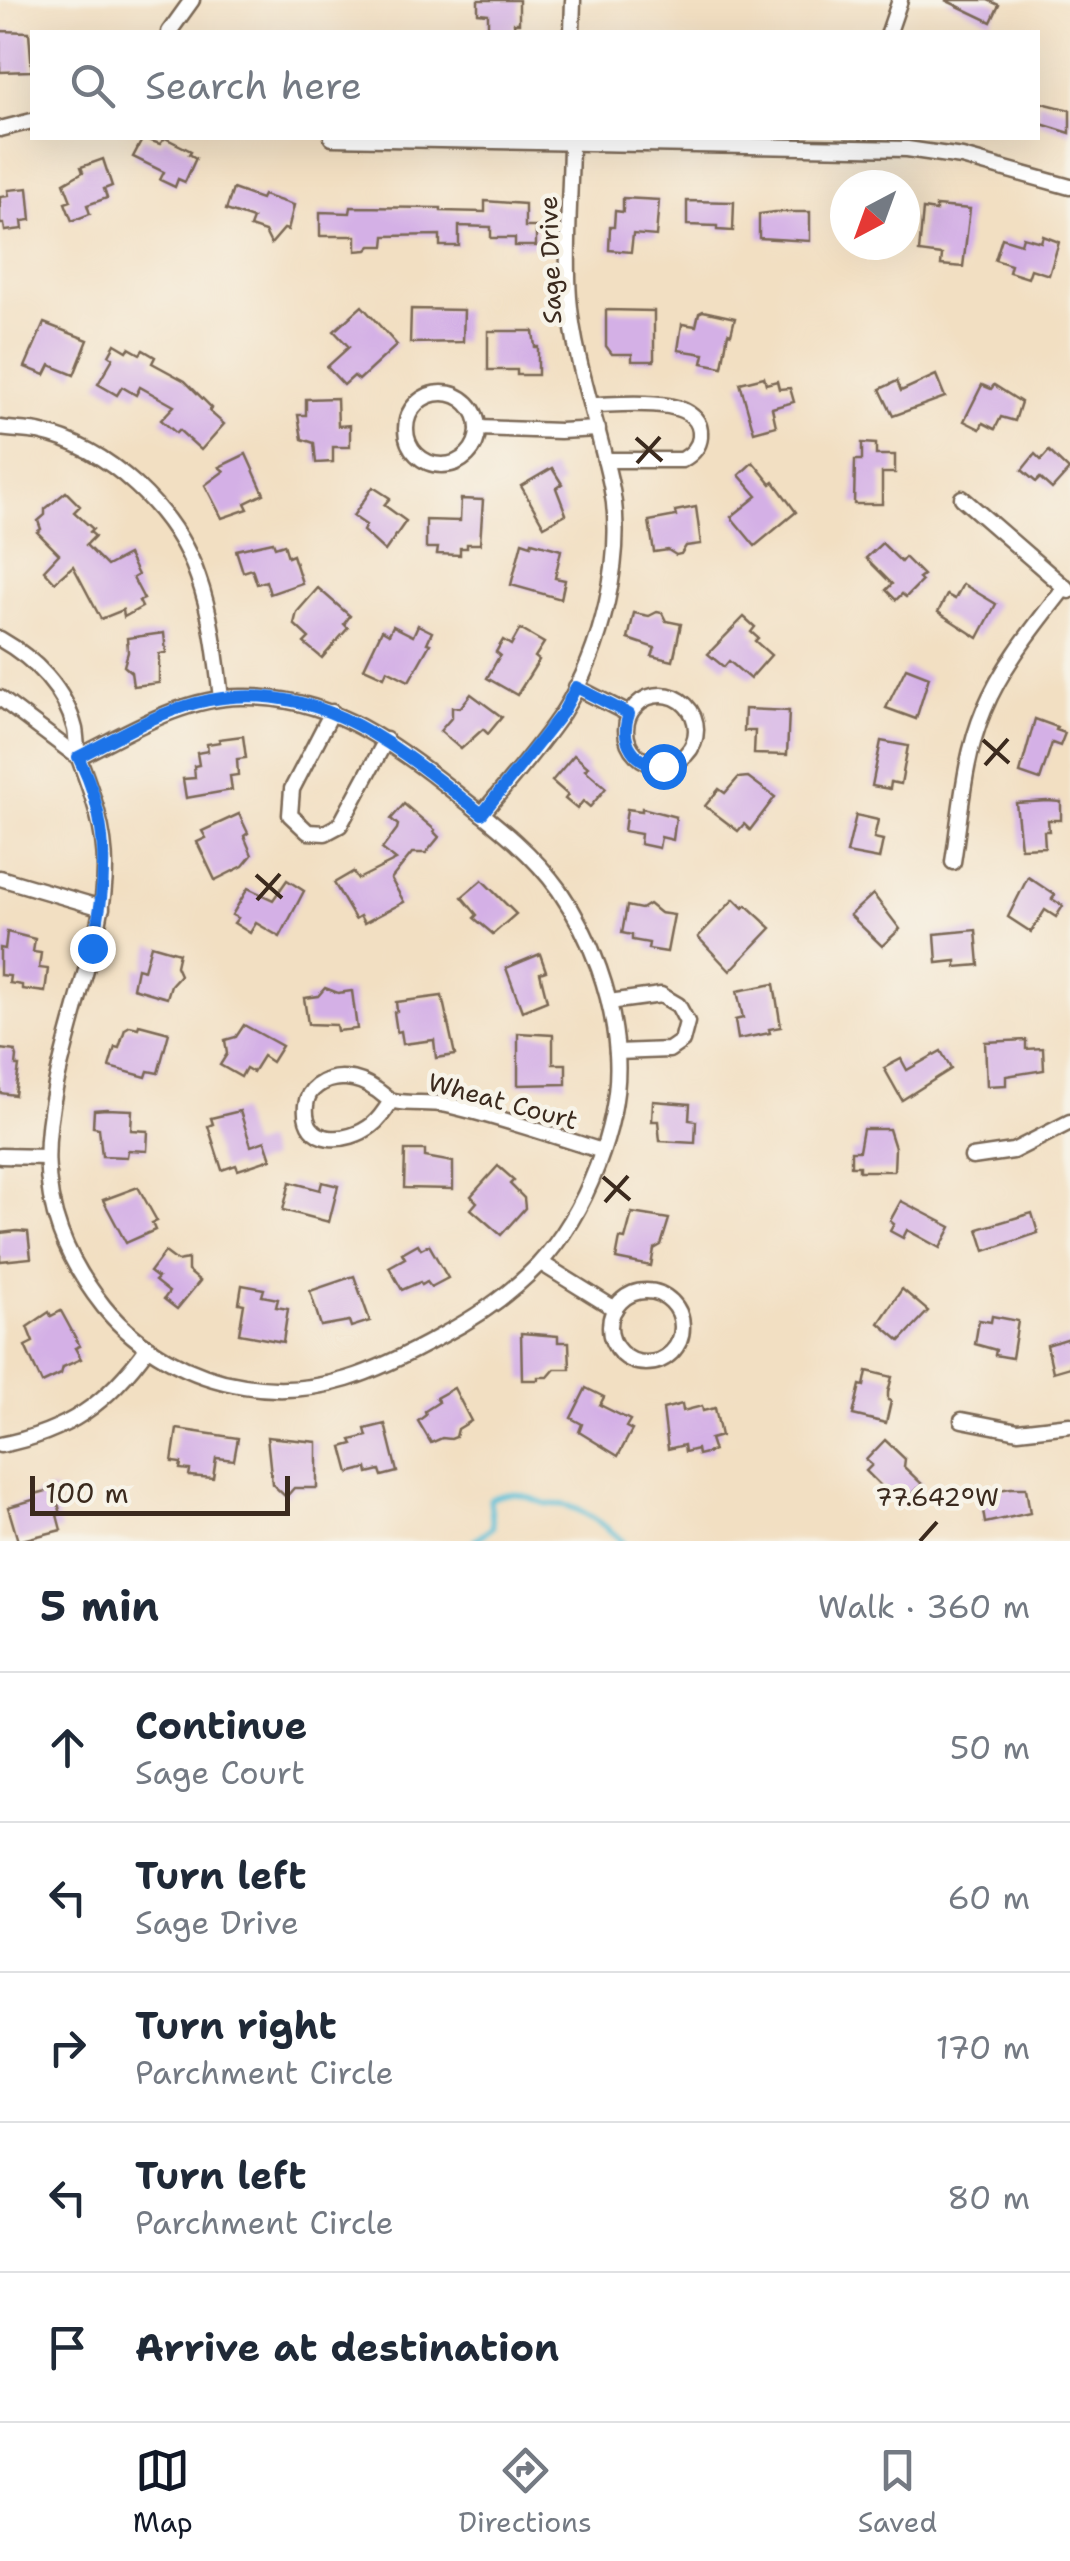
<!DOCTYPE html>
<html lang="en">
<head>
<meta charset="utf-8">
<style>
	body { margin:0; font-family:"Shantell Sans",sans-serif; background:#f6f6f7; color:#1f2937 }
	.compass { position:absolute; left:830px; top:170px; width:90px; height:90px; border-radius:50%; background:#fff; box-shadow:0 10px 40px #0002; rotate:221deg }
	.scale { position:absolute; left:30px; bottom:25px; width:260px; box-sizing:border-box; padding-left:10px; border:5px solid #3b2a1e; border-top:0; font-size:28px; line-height:35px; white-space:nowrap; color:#3b2a1e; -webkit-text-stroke:8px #f7f3e8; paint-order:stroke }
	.stop { position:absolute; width:30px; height:30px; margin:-22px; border:8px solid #1a73e8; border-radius:50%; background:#fff }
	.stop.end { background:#1a73e8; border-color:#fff; box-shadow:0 2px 10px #0008 }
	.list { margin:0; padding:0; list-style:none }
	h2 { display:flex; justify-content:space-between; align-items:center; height:130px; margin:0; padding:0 40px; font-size:42px }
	h2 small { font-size:32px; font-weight:400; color:#747a83 }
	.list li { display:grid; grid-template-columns:65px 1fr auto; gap:30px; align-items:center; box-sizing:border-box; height:150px; padding:0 40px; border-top:2px solid #e0e1e3 }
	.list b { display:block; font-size:38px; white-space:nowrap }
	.list p { margin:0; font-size:32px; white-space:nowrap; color:#747a83 }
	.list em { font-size:32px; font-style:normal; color:#747a83 }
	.icon { flex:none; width:55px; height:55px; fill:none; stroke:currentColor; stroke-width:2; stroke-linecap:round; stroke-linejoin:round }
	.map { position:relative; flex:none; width:1070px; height:1541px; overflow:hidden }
	.search { position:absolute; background:#fff; box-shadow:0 10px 40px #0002; left:30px; right:30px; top:30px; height:110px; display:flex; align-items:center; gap:25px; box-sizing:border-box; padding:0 35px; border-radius:0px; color:#747a83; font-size:38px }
	.sheet { height:880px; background:#fff }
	nav { display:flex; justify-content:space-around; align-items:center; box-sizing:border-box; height:140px; border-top:2px solid #e0e1e3; background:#fff; font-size:28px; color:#747a83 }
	nav a { display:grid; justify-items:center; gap:5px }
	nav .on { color:#111827 }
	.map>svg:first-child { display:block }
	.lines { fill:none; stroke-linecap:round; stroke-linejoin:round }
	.stream { stroke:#5ac0d8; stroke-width:5 }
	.building { fill:#d4b0e6 }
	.minor-casing { stroke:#7b6957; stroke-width:19 }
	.minor { stroke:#fff; stroke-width:14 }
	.route { stroke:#1a73e8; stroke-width:12 }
	.ticks { fill:none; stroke:#3b2a1e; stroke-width:4 }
	.labels { text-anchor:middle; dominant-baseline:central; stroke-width:9; stroke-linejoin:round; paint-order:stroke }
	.street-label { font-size:25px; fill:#3b2a1e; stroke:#f7f3e8 }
	.ticks-label { font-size:25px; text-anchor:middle; fill:#3b2a1e; stroke:#f7f3e8; stroke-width:9; stroke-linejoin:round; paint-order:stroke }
</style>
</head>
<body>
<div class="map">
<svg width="1070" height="1541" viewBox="0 0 1070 1541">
	<rect width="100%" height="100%" fill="#f7f3e8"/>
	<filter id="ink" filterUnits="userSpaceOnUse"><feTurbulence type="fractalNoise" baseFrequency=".01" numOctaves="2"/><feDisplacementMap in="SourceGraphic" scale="20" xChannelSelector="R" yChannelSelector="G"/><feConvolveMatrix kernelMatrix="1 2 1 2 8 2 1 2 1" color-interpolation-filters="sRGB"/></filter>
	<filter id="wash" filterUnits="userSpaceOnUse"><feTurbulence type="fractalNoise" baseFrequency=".0048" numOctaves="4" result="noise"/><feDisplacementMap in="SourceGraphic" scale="40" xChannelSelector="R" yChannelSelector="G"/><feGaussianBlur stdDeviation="2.25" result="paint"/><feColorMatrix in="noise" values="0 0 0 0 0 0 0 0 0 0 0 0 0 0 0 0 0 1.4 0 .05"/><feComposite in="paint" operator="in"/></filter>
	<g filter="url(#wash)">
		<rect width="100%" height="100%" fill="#f2dfc2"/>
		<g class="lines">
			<path class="stream" d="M474,1541L493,1527L490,1499C517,1489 519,1495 544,1503C551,1506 560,1503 568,1506C587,1512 608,1528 622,1541"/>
		</g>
		<g id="blocks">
			<g class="building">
				<path d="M478,0H519V23H514L515,32H488V14L478,13Z"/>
				<path d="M945,0H988L999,5L991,22Z"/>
				<path d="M0,31L29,32L32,71L0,72Z"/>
				<path d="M1038,102L1070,110V133L1038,123Z"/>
				<path d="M143,138L160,144L165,138L191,151L189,154L196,158L185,182L178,179L175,187L160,180L164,172L133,157Z"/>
				<path d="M103,159L112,186L104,189L107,198L87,205L90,214L72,221L65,203L71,201L64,183L83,172L81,167Z"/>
				<path d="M28,188L31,220L22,221L23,229L5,231L4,224H0V197L9,196L8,190Z"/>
				<path d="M233,189L261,199L263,195L294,205L288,230L284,229L271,244L265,232L250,227L253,219L226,210Z"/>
				<path d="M623,198L659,200L656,236L633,234L631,252L609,250L610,227H614L615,211L623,212Z"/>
				<path d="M485,201L525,204V227H536V246H515V238H491V227L459,226V246H440V235L385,236L384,246H371L367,250L356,251V236H320V212L350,213L351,207L441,208V211L485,212Z"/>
				<path d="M687,201L734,202L733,231L717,230V226L687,225Z"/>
				<path d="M936,206L970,209L963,267L941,265L942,255L919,252L923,209L936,211Z"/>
				<path d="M775,212H810V241L759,238V214Z"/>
				<path d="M1043,236L1059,242L1049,275L1031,269L1028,278L1009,272L1011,265L995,260L1002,238L1021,244L1023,237L1041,242Z"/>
				<path d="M362,306L397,345L359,380L354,376L344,385L327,367L349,347L334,331Z"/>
				<path d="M411,309L464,310L463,342L410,343Z"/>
				<path d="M606,310L654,311V361H632V354H612L606,346Z"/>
				<path d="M703,311L735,318L731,334L728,333L722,367L702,363L704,354L678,350L682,324L696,326L699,313Z"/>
				<path d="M44,323L88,340L74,375L50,365L45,375L25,367Z"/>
				<path d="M488,331H533L535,347H538V375H517V370H488Z"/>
				<path d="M115,344L127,351L129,348L140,354L143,350L155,357L152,363L185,381L212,408L209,411L224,424L201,450L179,430L176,433L161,420L174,406L140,387L136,395L122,387L117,395L98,384L113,358L109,355Z"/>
				<path d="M936,375L945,397L893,416L880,389L897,381L901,391Z"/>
				<path d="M764,377L766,384L777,381L779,389L790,388L794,402L772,408L776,426L754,432L740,383Z"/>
				<path d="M982,385L991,389L994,385L1021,402L1015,421L1001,417L995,429L983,423L980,429L964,421Z"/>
				<path d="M337,398L338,426L350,425V447H333V462L316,463L314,443L302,439L298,415H306V399Z"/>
				<path d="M862,443L876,444V455H895V473H882V504H854L855,460H862Z"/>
				<path d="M1049,451L1069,470L1052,489L1040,478L1036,482L1022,470L1035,454L1041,460Z"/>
				<path d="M246,454L264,494L245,503L248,509L222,518L205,485L224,471L219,467Z"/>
				<path d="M753,462L771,484L774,482L796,512L755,546L731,517L757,496L739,475Z"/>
				<path d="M552,468L562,484L556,488L566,514L544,526L521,486Z"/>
				<path d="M373,487L390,498L384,505L406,521L385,551L363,531L366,525L353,516Z"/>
				<path d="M66,492L80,506L74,512L93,529L90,532L95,536L86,545L107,566L128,555L138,575L133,578L144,599L139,601L142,607L124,617L123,610L101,619L73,566L55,582L44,570L59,554L37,532L41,529L38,521L45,515V509Z"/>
				<path d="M461,499L483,500L480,544H467V548H460V555L437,554L438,548H426V520L460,521Z"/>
				<path d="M696,507L701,544L686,546L681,554L676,555L668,550L654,552L649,521L676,516L675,511Z"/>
				<path d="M273,542L275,547L284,544L288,557L293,555L302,583L270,594L266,581L257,584L252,569L243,572L236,550Z"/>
				<path d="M522,542L531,545L532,542L561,550L555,578L565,580L561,599L511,585Z"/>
				<path d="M882,543L901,562L905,557L923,575L919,578L922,581L906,597L902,594L896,600L886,590L892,584L866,558Z"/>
				<path d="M963,584L996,604L978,638L938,612L947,595L955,599Z"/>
				<path d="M318,588L350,616L344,624L348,628L322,658L304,643L309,638L294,624L297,612Z"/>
				<path d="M657,612L662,613L666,621L681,624L673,661L652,656L655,648L628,639L634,613L649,616Z"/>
				<path d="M744,617L755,627L751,632L758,638L755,641L771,655L750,679L729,661L724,667L708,654Z"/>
				<path d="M418,625L432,632L427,643L430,644L409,681L387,670L384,677L364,668L382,630L389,634L393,626L413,636Z"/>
				<path d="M520,629L544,643L535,657L539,660L517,695L487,678L500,655L496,652L503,640L511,645Z"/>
				<path d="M164,633L166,653L159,654V683L133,686L131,672L124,666L128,652L127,638Z"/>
				<path d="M906,668L929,677L916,719L886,708Z"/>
				<path d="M471,694L502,717L488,734L483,729L461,749L440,731L452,717V707L460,708Z"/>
				<path d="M745,709L789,711L787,755L754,754L755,731H744Z"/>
				<path d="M1035,719L1057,727L1056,730L1065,733L1060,746L1052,743L1040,780L1020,773Z"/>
				<path d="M243,736L246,758L237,759L238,775L230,776L232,790L186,798L183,779L195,778L194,766L199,765L197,753L208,751L207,744L220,742L219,739Z"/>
				<path d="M881,741L908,746L901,784L891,782L890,789L872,786Z"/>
				<path d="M574,755L588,767L585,770L606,788L590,807L583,801L577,809L565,799L568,795L552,781Z"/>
				<path d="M748,777L775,797L750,830L744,824L738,831L705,806L719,789L725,793L738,778Z"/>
				<path d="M1047,801L1061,802V820H1048L1049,831H1044L1045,847L1021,848L1016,803Z"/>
				<path d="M404,804L435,830L434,832L439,837L426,853H412L391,879L404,902L364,923L360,916L355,919L334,883L353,872L358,879L396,860L382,849L397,829L398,825L391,819Z"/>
				<path d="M642,808L676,817L673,840L661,837L659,848L640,844L641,834L624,831L627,809L642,811Z"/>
				<path d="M239,814L248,833L244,836L252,855L243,866L215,880L197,842L206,838L202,831Z"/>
				<path d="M856,815L878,820L874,838L883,840L879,859L847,853Z"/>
				<path d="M1028,877L1055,895L1052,899L1063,906L1056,917L1045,910L1031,932L1008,917Z"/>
				<path d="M287,880L304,891L280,937L256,923L250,933L234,923L238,918L232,915L248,888L273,900Z"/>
				<path d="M482,880L516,914L493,934L474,918L477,915L462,897Z"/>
				<path d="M873,894L900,929L882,946L850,915Z"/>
				<path d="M734,899L743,908L746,905L771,928L730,971L698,937Z"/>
				<path d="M649,904L660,913L674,915L667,952L648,949L649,943L632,940V935L622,933L627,906L641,909Z"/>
				<path d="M976,930L979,965L956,967V961L937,963L935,934Z"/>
				<path d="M7,932L35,939L33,952L41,953L39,968L48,969L45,992L22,989V985L9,983L10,976L0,975V948L5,949Z"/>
				<path d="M151,945L179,953L176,966L180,975L171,985L167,998L133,988L137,968L144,970Z"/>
				<path d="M540,954L546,971L540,973L547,1001L522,1011L506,968Z"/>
				<path d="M774,984L781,1027L769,1029L770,1033L738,1039L735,1020L743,1018L737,991Z"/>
				<path d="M325,988L338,993L352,991L357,1029L337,1031L336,1025L308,1024L304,998L318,996Z"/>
				<path d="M442,996L455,1055L436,1058L434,1040L403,1044L401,1031L397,1032L394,1012L397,1011L396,1002Z"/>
				<path d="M139,1025L169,1033L158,1073L148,1071L146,1077L109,1067L115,1047L119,1048L125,1029L130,1026L138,1028Z"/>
				<path d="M244,1025L282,1046L272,1062L263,1056L253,1072L246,1068L241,1077L220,1065L227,1054L225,1040L236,1037Z"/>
				<path d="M518,1033L553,1035V1064H566V1084L518,1085Z"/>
				<path d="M1026,1040V1049L1043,1048L1044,1070L1006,1076V1085L987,1086L985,1042Z"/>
				<path d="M0,1049L15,1051L17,1057L16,1066H19L15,1095L0,1093Z"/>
				<path d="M941,1051L951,1069L902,1100L884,1068L901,1059L907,1070Z"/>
				<path d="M653,1101L690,1104L689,1120L696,1121L695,1143L660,1141L658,1121H652Z"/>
				<path d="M106,1109L132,1110L131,1130L148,1131L147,1151L128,1150L127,1157L102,1156L99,1128L93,1127L94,1110Z"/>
				<path d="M240,1111L251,1146L265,1141L271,1159L238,1170L236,1165L222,1170L208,1126L213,1124L211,1118Z"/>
				<path d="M863,1129H889L895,1148L894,1171H859V1166H851V1151H859Z"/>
				<path d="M405,1150H425V1157L453,1162V1189L404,1188Z"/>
				<path d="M498,1166L514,1180L510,1184L524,1198L525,1208L501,1235L471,1209L477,1202L471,1196Z"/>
				<path d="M290,1182L320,1190L322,1182L338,1186L329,1222L283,1210Z"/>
				<path d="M138,1187L157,1221L152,1223L155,1230L126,1243L103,1200Z"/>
				<path d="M901,1201L951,1227L940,1248L907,1230L903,1238L890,1231L894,1224L890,1221Z"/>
				<path d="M632,1213L669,1219L661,1245L654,1249L651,1266L616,1259L620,1238L625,1239Z"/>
				<path d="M1032,1213L1038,1233L985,1251L978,1229Z"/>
				<path d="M17,1231L28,1232L31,1258L0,1261V1233Z"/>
				<path d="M418,1244L421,1249L429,1245L448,1278L431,1287L427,1282L422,1285L420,1282L402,1290L389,1267L405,1258L402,1253Z"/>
				<path d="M165,1252L177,1261L188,1259V1271L200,1281L177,1309L164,1299L169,1292L155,1281L158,1278L150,1272Z"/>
				<path d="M354,1276L370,1321L351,1327L349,1321L321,1326L310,1291Z"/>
				<path d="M242,1285L264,1289L262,1296L278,1299L276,1307L288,1309L283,1342L239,1334L244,1304L239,1303Z"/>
				<path d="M902,1289L928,1311L900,1341L879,1323Z"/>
				<path d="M61,1311L80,1346L75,1348L81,1359L63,1367L61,1374L42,1383L25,1346L33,1342L27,1327L49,1312L51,1316Z"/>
				<path d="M992,1316L1018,1321L1012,1358L995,1355L996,1350L975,1344L979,1320L991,1322Z"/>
				<path d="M521,1333L558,1336V1342H569L570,1369H555L548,1377H538V1380H522Z"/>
				<path d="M1070,1338V1367L1053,1372L1047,1345Z"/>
				<path d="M867,1371L892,1377L888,1392V1400L891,1401L886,1423L853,1415L860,1385L864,1386Z"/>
				<path d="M454,1388L471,1421L458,1429L456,1437L451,1439L442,1438L431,1443L418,1421L426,1415L425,1411L439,1402L436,1398Z"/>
				<path d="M586,1388L604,1397L600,1405L630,1420L626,1427L632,1430L618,1456L579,1432L582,1424L571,1418Z"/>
				<path d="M682,1404L683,1411L702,1406L703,1411L715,1408L721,1436L710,1439L714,1451L698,1455L697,1449L685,1452L684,1445L668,1449L663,1409Z"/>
				<path d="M385,1424L397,1472L382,1476L380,1470L368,1473L367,1468L349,1473L342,1447L353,1444L351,1440L367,1436L365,1429Z"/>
				<path d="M177,1429L238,1438L234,1460L216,1458L213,1478L189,1476L190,1470L180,1469L181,1463L172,1462Z"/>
				<path d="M267,1437L317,1442V1488H294L286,1497L272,1484Z"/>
				<path d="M885,1440L905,1459L904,1467L922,1484L901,1506L866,1471L872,1465L866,1460Z"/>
				<path d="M1011,1488H1026L1030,1513L985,1523L980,1493Z"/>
				<path d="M54,1489L61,1514L57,1515L61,1530L18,1541L8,1507L36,1499L35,1494Z"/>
			</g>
		</g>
	</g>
	<g filter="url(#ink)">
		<use href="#blocks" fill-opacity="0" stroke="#7b6957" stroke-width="2.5"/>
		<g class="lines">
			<g class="minor-casing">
				<g id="minor">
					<path d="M169,32L192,0"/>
					<path d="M572,32L573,0"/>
					<path d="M889,32L900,0"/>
					<path d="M0,129L32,121"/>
					<path d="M332,138L907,149L962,157L1070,187"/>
					<circle cx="442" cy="429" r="36"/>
					<path d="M592,405C620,405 704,393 700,437C699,448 691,455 682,460H605"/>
					<path d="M0,428C13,430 26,430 38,432C109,447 175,510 198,577C212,616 216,657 221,698"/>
					<path d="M478,428L560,431L598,429"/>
					<path d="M962,498L1069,591"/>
					<path d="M0,639C35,659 65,689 75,729C77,740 76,751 80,761C93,796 105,829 105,867C105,904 95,939 85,974C51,1101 13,1192 104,1307C138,1349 191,1378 244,1386C318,1399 378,1371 441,1336C477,1317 510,1294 538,1265C585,1215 622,1123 617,1054C613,996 592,938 559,890C530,849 487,818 447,786C385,737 324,695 241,697C182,698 129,732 78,757"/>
					<path d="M576,687L629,714"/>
					<circle cx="661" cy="730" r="35"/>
					<path d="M0,698L78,757"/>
					<path d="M332,712L292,789L290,815L308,832L325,833L340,825L386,740"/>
					<path d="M482,814C509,781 539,748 563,712C601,652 626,555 611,485C598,423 574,361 569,298C565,245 571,190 571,138"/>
					<path d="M953,862C961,811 964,757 984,710C1003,664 1035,626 1065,587"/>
					<path d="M0,878L102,908"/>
					<path d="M609,1002L661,995L678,1005L687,1022L682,1041L669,1050L617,1052"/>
					<path d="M391,1101C386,1109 380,1119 372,1125C348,1144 302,1147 306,1105C307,1096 310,1091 317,1086C334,1073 358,1077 375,1089C381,1092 387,1100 394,1101C411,1105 429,1101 447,1105C500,1117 551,1135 602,1151"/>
					<path d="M0,1156L46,1157"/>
					<path d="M972,1157L1013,1151L1070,1122"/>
					<path d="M541,1263L615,1309"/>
					<circle cx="646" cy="1327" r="36"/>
					<path d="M962,1420L1018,1431L1070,1425"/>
					<path d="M0,1445C68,1432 108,1403 148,1347"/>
				</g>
			</g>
			<use href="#minor" class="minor"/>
		</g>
	</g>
	<g class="lines" filter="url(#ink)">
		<path class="route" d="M92,948C108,882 110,818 78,757C116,738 154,714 196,703C314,673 397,747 482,814L563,712L576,687L629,714C619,741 634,764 663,766"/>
	</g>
	<path class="ticks" d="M636,438L662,461M637,463L660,437M983,740L1009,763M985,765L1008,739M256,875L282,898M257,900L280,874M603,1177L630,1200M605,1202L628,1176M920,1541L937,1522"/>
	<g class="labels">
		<g class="street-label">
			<text transform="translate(550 260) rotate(-92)">Sage Drive</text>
			<text transform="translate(503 1101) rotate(15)">Wheat Court</text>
		</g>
	</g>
	<g class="ticks-label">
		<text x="937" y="1506">77.642°W</text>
	</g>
</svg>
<svg class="compass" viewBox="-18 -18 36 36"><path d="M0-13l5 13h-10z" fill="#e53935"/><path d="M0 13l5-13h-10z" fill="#747a83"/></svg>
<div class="scale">100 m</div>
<div class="stop" style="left:663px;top:766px"></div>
<div class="stop end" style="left:92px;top:948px"></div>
<div class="search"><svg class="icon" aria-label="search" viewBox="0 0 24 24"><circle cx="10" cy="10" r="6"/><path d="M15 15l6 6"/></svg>Search here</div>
</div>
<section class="sheet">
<h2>5 min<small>Walk · 360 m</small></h2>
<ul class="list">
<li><svg class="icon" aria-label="ahead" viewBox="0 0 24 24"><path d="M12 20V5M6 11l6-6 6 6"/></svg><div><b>Continue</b><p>Sage Court</p></div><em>50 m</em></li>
<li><svg class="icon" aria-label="left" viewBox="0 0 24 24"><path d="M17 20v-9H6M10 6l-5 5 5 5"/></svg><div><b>Turn left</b><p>Sage Drive</p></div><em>60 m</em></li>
<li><svg class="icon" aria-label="right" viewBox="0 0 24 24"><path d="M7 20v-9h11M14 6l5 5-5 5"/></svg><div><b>Turn right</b><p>Parchment Circle</p></div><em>170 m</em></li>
<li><svg class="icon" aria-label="left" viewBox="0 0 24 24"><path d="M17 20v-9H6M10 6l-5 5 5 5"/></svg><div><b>Turn left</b><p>Parchment Circle</p></div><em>80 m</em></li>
<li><svg class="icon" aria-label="arrive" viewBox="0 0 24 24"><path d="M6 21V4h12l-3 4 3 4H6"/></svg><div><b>Arrive at destination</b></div></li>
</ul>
</section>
<nav>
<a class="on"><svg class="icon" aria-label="map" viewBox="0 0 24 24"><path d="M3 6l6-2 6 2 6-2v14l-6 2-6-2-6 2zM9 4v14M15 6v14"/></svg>Map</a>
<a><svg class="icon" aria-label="directions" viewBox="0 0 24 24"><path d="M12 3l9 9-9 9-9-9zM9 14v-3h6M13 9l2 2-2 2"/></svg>Directions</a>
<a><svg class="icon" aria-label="saved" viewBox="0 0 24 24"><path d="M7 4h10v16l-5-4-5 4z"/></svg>Saved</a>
</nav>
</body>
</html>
